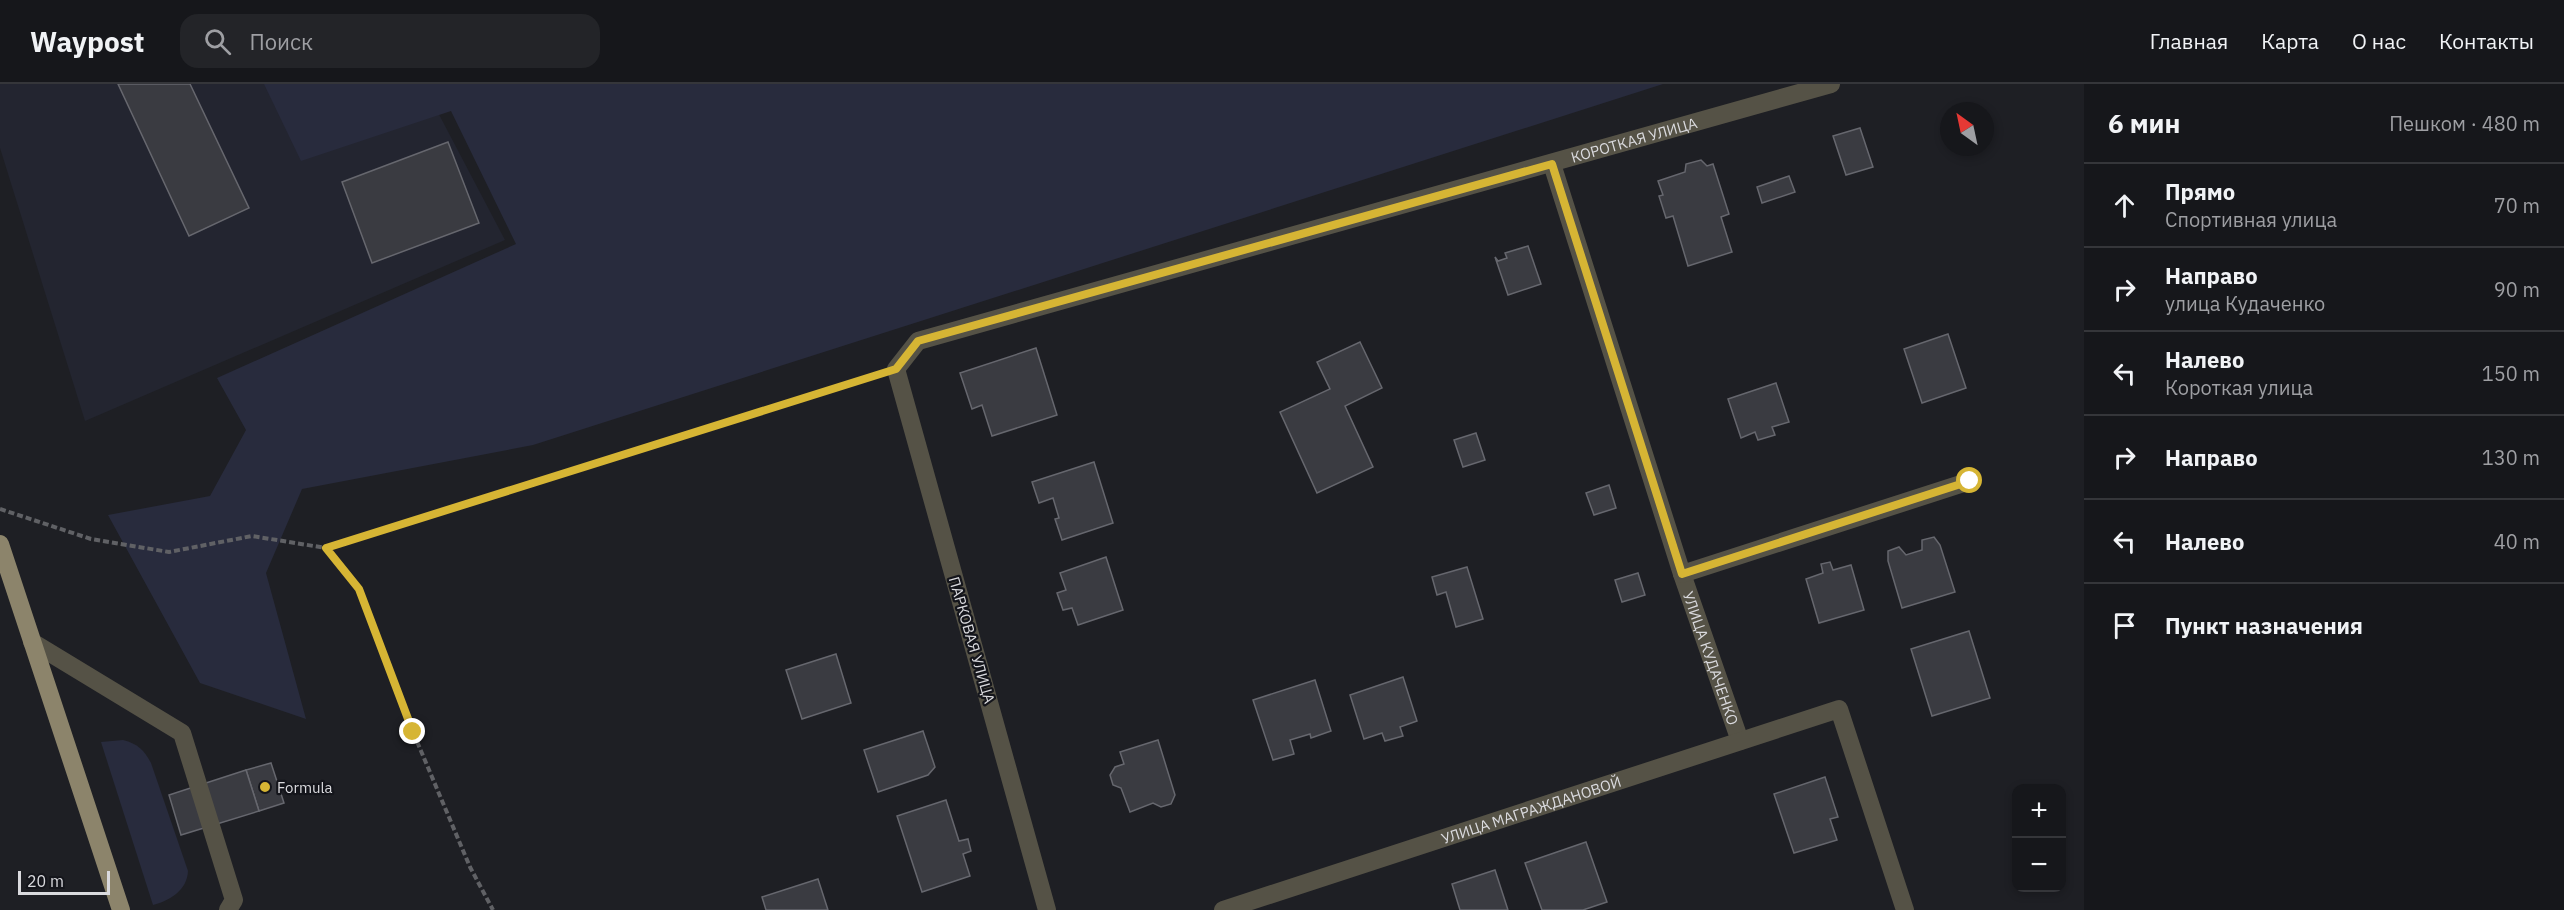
<!DOCTYPE html>
<html lang="ru">
<head>
<meta charset="utf-8">
<style>
	body { margin:0; font-family:"IBM Plex Sans",sans-serif; background:#232428; color:#f1f3f6 }
	.controls { position:absolute; right:18px; bottom:18px; display:grid; overflow:hidden; border-radius:12px; box-shadow:0 3px 9px #0003 }
	.controls button { width:54px; height:54px; display:grid; place-items:center; padding:0; border:0; border-bottom:2px solid #35363a; background:#16171b; color:#f1f3f6; font:30px sans-serif }
	.compass { position:absolute; left:1940px; top:18px; width:54px; height:54px; border-radius:50%; background:#16171b; box-shadow:0 3px 9px #0003; rotate:327deg }
	.scale { position:absolute; left:18px; bottom:15px; width:92px; box-sizing:border-box; padding-left:6px; border:3px solid #dadade; border-top:0; font-size:16px; line-height:21px; white-space:nowrap; color:#dadade; -webkit-text-stroke:4px #14151b; paint-order:stroke }
	.stop { position:absolute; width:18px; height:18px; margin:-14px; border:4px solid #d6b534; border-radius:50%; background:#fff }
	.stop.end { background:#d6b534; border-color:#fff; box-shadow:0 2px 6px #0008 }
	.list { margin:0; padding:0; list-style:none }
	h2 { display:flex; justify-content:space-between; align-items:center; height:78px; margin:0; padding:0 24px; font-size:26px }
	h2 small { font-size:20px; font-weight:400; color:#9e9fa3 }
	.list li { display:grid; grid-template-columns:39px 1fr auto; gap:18px; align-items:center; box-sizing:border-box; height:84px; padding:0 24px; border-top:2px solid #35363a }
	.list b { display:block; font-size:22px; white-space:nowrap }
	.list p { margin:0; font-size:20px; white-space:nowrap; color:#9e9fa3 }
	.list em { font-size:20px; font-style:normal; color:#9e9fa3 }
	.icon { flex:none; width:33px; height:33px; fill:none; stroke:currentColor; stroke-width:2; stroke-linecap:round; stroke-linejoin:round }
	.map { position:relative; flex:none; width:2084px; height:826px; overflow:hidden }
	header { display:flex; align-items:center; gap:36px; box-sizing:border-box; height:84px; padding:0 30px; background:#16171b; border-bottom:2px solid #35363a }
	header strong { font-size:28px }
	nav { display:flex; gap:33px; margin-inline-start:auto; font-size:21px }
	.search { width:420px; height:54px; background:#232428; display:flex; align-items:center; gap:15px; box-sizing:border-box; padding:0 21px; border-radius:18px; color:#9e9fa3; font-size:22px }
	main { display:flex }
	aside { flex:1; background:#16171b }
	.map>svg:first-child { display:block }
	.built { fill:#232530 }
	.green { fill:#282b3d }
	.building { fill:#3a3b41; stroke:#66676e; stroke-width:1.5 }
	.lines { fill:none; stroke-linecap:round; stroke-linejoin:round }
	.path { stroke:#606165; stroke-width:4; stroke-dasharray:6 3; stroke-linecap:butt }
	.minor { stroke:#555246; stroke-width:18 }
	.major { stroke:#8c846b; stroke-width:18 }
	.route { stroke:#d6b534; stroke-width:8 }
	.poi-dot { fill:#d6b534; stroke:#14151b; stroke-width:2 }
	.labels { text-anchor:middle; dominant-baseline:central; stroke-width:4.5; stroke-linejoin:round; paint-order:stroke }
	.street-label { font-size:15px; fill:#dadade; stroke:#14151b }
	.poi-label { font-size:15px; fill:#dadade; stroke:#14151b; text-anchor:start }
</style>
</head>
<body>
<header>
<strong>Waypost</strong>
<div class="search"><svg class="icon" aria-label="search" viewBox="0 0 24 24"><circle cx="10" cy="10" r="6"/><path d="M15 15l6 6"/></svg>Поиск</div>
<nav><a>Главная</a><a>Карта</a><a>О нас</a><a>Контакты</a></nav>
</header>
<main>
<div class="map">
<svg width="2084" height="826" viewBox="0 0 2084 826">
	<rect width="100%" height="100%" fill="#1e1f24"/>
	<path class="built" d="M0,0H423L505,156L85,337L0,64Z"/>
	<g class="green">
		<path d="M264,0H1663L533,361L302,405L266,489L306,635L200,599L108,431L210,412L246,346L217,294L516,160L451,27L301,77Z"/>
		<path d="M123,656C138,660 144,666 151,679L188,787C187,806 171,816 153,821L101,658Z"/>
	</g>
	<g class="building">
		<path d="M118,0H190L249,124L189,152Z"/>
		<path d="M1860,44L1873,83L1846,91L1833,52Z"/>
		<path d="M448,58L479,139L372,179L342,98Z"/>
		<path d="M1701,76L1707,82L1713,80L1729,130L1721,133L1732,168L1688,182L1673,132L1666,134L1659,112L1663,111L1658,97L1685,88L1686,80Z"/>
		<path d="M1789,92L1795,108L1762,119L1757,103Z"/>
		<path d="M1528,162L1541,200L1508,211L1495,173L1498,177L1507,174L1505,169Z"/>
		<path d="M1948,250L1966,304L1922,319L1904,265Z"/>
		<path d="M1360,258L1382,304L1345,322L1373,383L1317,409L1280,328L1330,305L1317,278Z"/>
		<path d="M1036,264L1057,331L992,352L982,321L972,325L960,289Z"/>
		<path d="M1776,299L1789,338L1772,343L1775,351L1758,356L1755,348L1741,354L1728,315Z"/>
		<path d="M1476,349L1485,376L1463,383L1454,356Z"/>
		<path d="M1094,378L1113,439L1062,456L1055,435L1059,434L1053,414L1039,419L1032,398Z"/>
		<path d="M1609,401L1616,424L1594,431L1586,409Z"/>
		<path d="M1934,453L1940,461L1955,508L1902,524L1888,477V467L1899,463L1906,471L1922,466V456Z"/>
		<path d="M1106,473L1123,526L1078,541L1072,524L1063,526L1057,509L1066,506L1060,489Z"/>
		<path d="M1830,478L1833,486L1851,481L1864,526L1819,539L1806,495L1823,489L1821,480Z"/>
		<path d="M1467,483L1483,535L1456,543L1446,508L1437,511L1432,493Z"/>
		<path d="M1638,489L1645,511L1622,518L1615,496Z"/>
		<path d="M1969,547L1990,614L1932,632L1911,565Z"/>
		<path d="M836,570L851,619L802,635L786,586Z"/>
		<path d="M1403,593L1417,637L1400,643L1403,652L1385,657L1382,649L1364,655L1350,611Z"/>
		<path d="M1315,596L1331,647L1311,654L1310,650L1290,656L1294,670L1273,676L1253,616Z"/>
		<path d="M923,647L935,683L928,691L878,708L864,666Z"/>
		<path d="M1158,656L1175,711L1171,720L1161,723L1153,719L1130,728L1121,704L1113,701L1110,691L1115,683L1124,680L1120,668Z"/>
		<path d="M271,679L284,719L259,727L246,686Z"/>
		<path d="M246,686L259,727L181,751L169,711Z"/>
		<path d="M1825,693L1838,733L1830,735L1837,756L1794,769L1774,710Z"/>
		<path d="M946,716L959,757L968,755L971,767L963,770L970,792L922,808L897,732Z"/>
		<path d="M1586,758L1607,818L1583,826H1542L1525,779Z"/>
		<path d="M1495,786L1508,826H1460L1452,800Z"/>
		<path d="M818,795L828,826H766L762,813Z"/>
	</g>
	<g class="lines">
		<g class="path">
			<path d="M0,425L91,455L169,468L252,452L326,464L874,292"/>
			<path d="M326,464L359,505L413,648L470,783L493,826"/>
		</g>
		<g class="minor">
			<path id="s1" d="M1552,80L1682,490L1740,657"/>
			<path d="M1682,490L1970,397"/>
			<path d="M32,558L182,649L234,816L228,826"/>
			<path id="s2" d="M1047,826L896,285L918,257L1831,0"/>
			<path id="s3" d="M1223,826L1839,625L1905,826"/>
		</g>
		<path class="major" d="M0,460L121,826"/>
	</g>
	<g class="lines">
		<path class="route" d="M413,648L359,505L326,464L896,285L918,257L1552,80L1682,490L1970,397"/>
	</g>
	<circle class="poi-dot" cx="265" cy="703" r="6"/>
	<g class="labels">
		<g class="street-label">
			<text stroke="none"><textPath href="#s2" startOffset="1341">КОРОТКАЯ УЛИЦА</textPath></text>
			<text transform="translate(972 556) rotate(74)">ПАРКОВАЯ УЛИЦА</text>
			<text stroke="none"><textPath href="#s1" startOffset="519">УЛИЦА КУДАЧЕНКО</textPath></text>
			<text stroke="none"><textPath href="#s3" startOffset="324">УЛИЦА МАГРАЖДАНОВОЙ</textPath></text>
		</g>
		<g class="poi-label">
			<text x="277" y="703">Formula</text>
		</g>
	</g>
</svg>
<div class="controls">
<button>+</button>
<button>−</button>
</div>
<svg class="compass" viewBox="-18 -18 36 36"><path d="M0-13l5 13h-10z" fill="#e53935"/><path d="M0 13l5-13h-10z" fill="#9e9fa3"/></svg>
<div class="scale">20 m</div>
<div class="stop" style="left:1970px;top:397px"></div>
<div class="stop end" style="left:413px;top:648px"></div>
</div>
<aside>
<h2>6 мин<small>Пешком · 480 m</small></h2>
<ul class="list">
<li><svg class="icon" aria-label="ahead" viewBox="0 0 24 24"><path d="M12 20V5M6 11l6-6 6 6"/></svg><div><b>Прямо</b><p>Спортивная улица</p></div><em>70 m</em></li>
<li><svg class="icon" aria-label="right" viewBox="0 0 24 24"><path d="M7 20v-9h11M14 6l5 5-5 5"/></svg><div><b>Направо</b><p>улица Кудаченко</p></div><em>90 m</em></li>
<li><svg class="icon" aria-label="left" viewBox="0 0 24 24"><path d="M17 20v-9H6M10 6l-5 5 5 5"/></svg><div><b>Налево</b><p>Короткая улица</p></div><em>150 m</em></li>
<li><svg class="icon" aria-label="right" viewBox="0 0 24 24"><path d="M7 20v-9h11M14 6l5 5-5 5"/></svg><div><b>Направо</b></div><em>130 m</em></li>
<li><svg class="icon" aria-label="left" viewBox="0 0 24 24"><path d="M17 20v-9H6M10 6l-5 5 5 5"/></svg><div><b>Налево</b></div><em>40 m</em></li>
<li><svg class="icon" aria-label="arrive" viewBox="0 0 24 24"><path d="M6 21V4h12l-3 4 3 4H6"/></svg><div><b>Пункт назначения</b></div></li>
</ul>
</aside>
</main>
</body>
</html>
